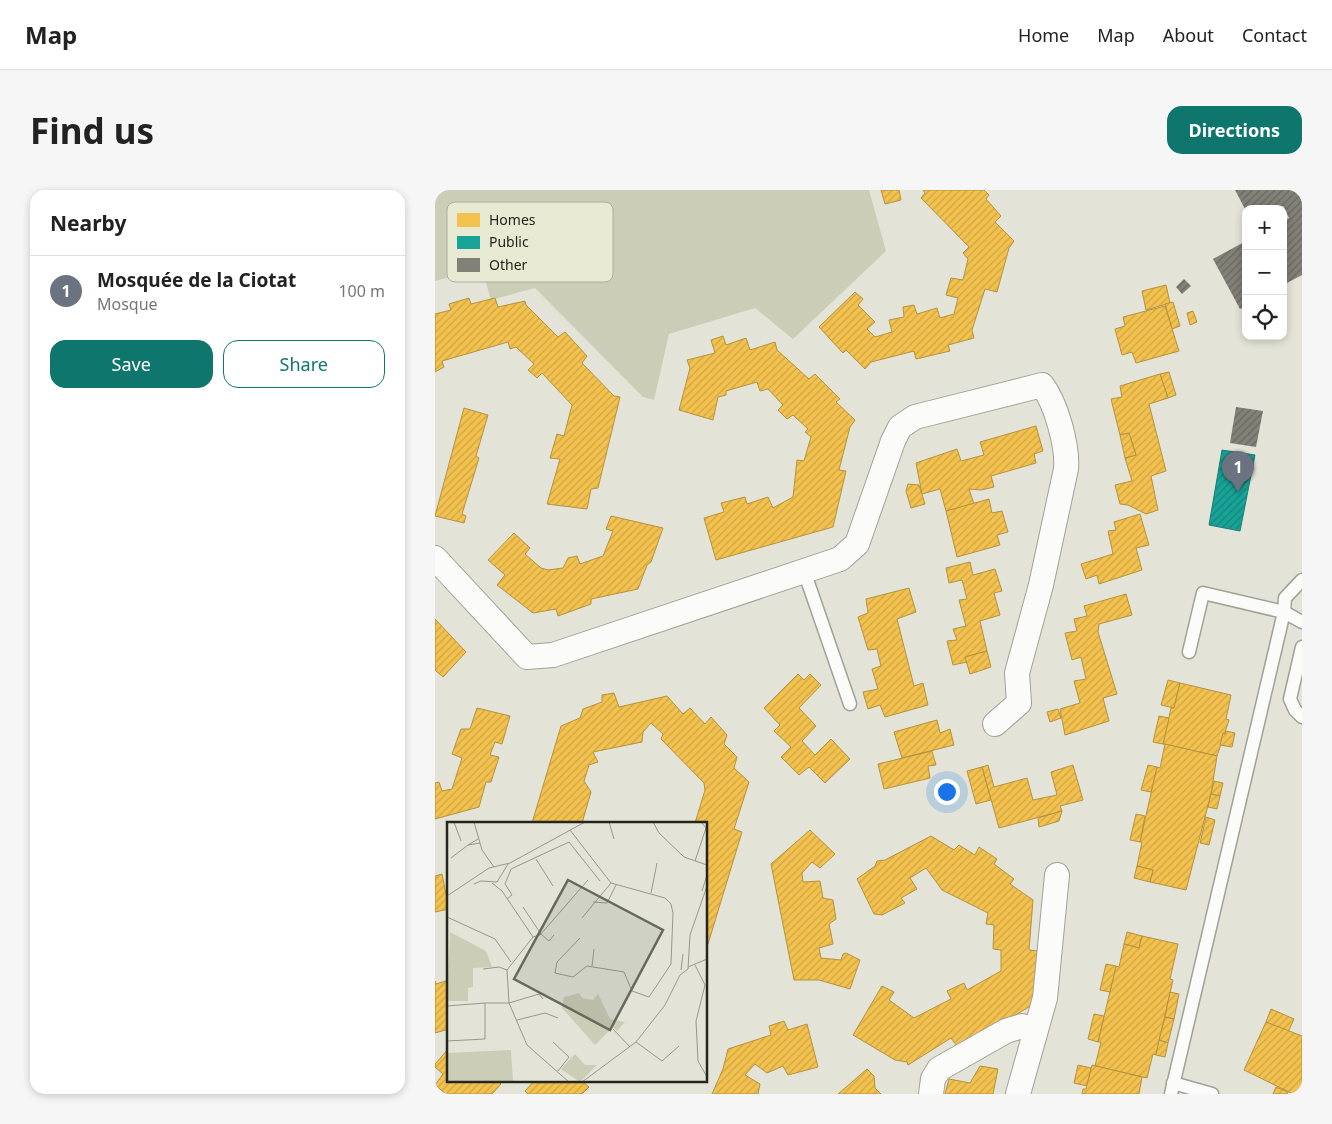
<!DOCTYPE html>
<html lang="en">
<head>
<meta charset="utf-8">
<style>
	body { margin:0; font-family:"Noto Sans",sans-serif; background:#f6f6f6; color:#222 }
	.controls { position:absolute; right:15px; top:15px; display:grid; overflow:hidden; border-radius:10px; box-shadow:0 2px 8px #0003 }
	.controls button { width:45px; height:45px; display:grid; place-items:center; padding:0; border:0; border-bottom:1px solid #e0e0e0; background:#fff; color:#222; font:25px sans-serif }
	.you { position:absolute; left:511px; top:601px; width:18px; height:18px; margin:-12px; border:4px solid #fff; border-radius:50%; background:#1a73e8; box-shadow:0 0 0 8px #1a73e833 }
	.badge { display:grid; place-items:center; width:32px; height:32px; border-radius:50%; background:#0f766e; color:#fff; font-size:16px; font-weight:700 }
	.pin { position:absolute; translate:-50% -41px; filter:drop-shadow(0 1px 2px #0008) }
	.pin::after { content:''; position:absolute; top:26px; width:18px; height:15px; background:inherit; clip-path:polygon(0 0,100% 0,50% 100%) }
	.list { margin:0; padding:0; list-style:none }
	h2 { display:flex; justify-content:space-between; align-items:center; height:65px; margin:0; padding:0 20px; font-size:21px }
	h2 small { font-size:16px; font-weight:400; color:#767676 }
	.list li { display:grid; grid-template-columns:32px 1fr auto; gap:15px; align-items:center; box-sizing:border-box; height:70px; padding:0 20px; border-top:1px solid #e0e0e0 }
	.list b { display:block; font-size:19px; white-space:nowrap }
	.list p { margin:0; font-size:16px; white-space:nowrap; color:#767676 }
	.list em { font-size:16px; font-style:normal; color:#767676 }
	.actions { display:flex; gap:10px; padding:15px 20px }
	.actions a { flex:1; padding:11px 0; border:1px solid #0f766e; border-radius:15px; text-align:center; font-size:18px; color:#0f766e }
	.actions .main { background:#0f766e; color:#fff }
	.icon { flex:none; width:28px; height:28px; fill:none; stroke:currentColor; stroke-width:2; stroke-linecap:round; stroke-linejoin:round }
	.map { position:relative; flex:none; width:867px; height:904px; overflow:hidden; border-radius:15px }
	header { display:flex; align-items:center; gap:30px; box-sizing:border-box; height:70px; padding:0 25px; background:#fff; border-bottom:1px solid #e0e0e0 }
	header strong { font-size:24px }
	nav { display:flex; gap:28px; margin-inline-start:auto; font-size:18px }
	.intro { display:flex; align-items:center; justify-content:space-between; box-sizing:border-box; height:120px; padding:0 30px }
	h1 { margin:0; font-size:35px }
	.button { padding:12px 22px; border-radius:15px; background:#0f766e; color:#fff; font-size:18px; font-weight:700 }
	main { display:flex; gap:30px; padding:0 30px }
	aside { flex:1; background:#fff; border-radius:15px; box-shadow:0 2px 8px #0003 }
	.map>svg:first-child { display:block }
	.garden { fill:#cccdb6 }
	.homes { fill:url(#homes-hatch); stroke:#b4923f }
	.public { fill:url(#public-hatch); stroke:#1b7d73 }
	.building { fill:url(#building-hatch) }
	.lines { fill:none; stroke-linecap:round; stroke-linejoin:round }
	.service-casing { stroke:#a0a198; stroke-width:15 }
	.minor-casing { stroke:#a0a198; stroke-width:26 }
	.service { stroke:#fbfbf9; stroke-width:12 }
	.minor { stroke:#fbfbf9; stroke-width:24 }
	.inset-road { fill:none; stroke:#97988d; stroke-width:1 }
	.view { fill:#67685e; fill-opacity:0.15; stroke:#67685e; stroke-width:2.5 }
	.inset-edge { fill:none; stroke:#24251d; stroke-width:2.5 }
	.key { fill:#e7e9d2; stroke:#acae9c; stroke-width:1 }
	.key-label { font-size:14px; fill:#24251d }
</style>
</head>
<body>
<header>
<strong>Map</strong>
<nav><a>Home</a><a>Map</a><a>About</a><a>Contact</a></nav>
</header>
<div class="intro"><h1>Find us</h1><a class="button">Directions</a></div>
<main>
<aside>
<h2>Nearby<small></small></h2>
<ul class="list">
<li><span class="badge" style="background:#6b7280">1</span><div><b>Mosquée de la Ciotat</b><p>Mosque</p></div><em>100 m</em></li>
</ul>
<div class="actions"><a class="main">Save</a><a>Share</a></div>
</aside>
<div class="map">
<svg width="867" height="904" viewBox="0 0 867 904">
	<defs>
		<pattern id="homes-hatch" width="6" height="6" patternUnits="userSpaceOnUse" patternTransform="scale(1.25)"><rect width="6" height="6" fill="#f2c14e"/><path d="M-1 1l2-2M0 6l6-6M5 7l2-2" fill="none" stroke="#cfa644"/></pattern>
		<pattern id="public-hatch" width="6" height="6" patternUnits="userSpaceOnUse" patternTransform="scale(1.25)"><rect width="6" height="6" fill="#17a398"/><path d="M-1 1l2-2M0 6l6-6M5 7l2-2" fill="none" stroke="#15857b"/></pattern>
		<pattern id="building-hatch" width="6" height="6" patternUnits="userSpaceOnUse" patternTransform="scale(1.25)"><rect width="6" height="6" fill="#818178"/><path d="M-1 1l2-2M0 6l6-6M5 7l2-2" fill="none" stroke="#696962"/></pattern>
	</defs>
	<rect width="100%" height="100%" fill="#e3e4d7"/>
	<path class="garden" d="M2,0H434L451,61L358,149L320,118L234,144L219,210L208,207L100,98L56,110L47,79L0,91V7Z"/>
	<g class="homes">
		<path d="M446,0H464L466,10L450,14Z"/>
		<path d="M488,0H549L554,5L551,9L566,26L560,32L579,51L574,58L562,102L550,99L537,140L539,148L513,155L515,161L481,169L479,161L436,172L430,179L411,160L408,163L384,137L420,102L428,109L423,115L440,132L432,139L440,147L457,142L454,130L469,127L468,117L479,115L482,124L502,118L505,128L519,124L523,108L511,105L516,88L528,90L533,69L528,63L534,57L486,8L490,3Z"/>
		<path d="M731,95L735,113L711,120L707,101Z"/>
		<path d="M34,108L36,114L60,108L63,117L90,111L91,115L123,147L130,142L152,166L147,173L179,206L185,207L163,298L156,299L152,319L112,314L125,269L115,268L122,244L129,246L137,215L107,183L102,188L93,180L99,174L81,157L75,159L73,152L7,171L9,177L0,182V124L16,120L14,114Z"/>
		<path d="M738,112L745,136L737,139L730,114Z"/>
		<path d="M730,116L744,161L701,173L697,162L687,165L680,139L690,136L688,127Z"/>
		<path d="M758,121L762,132L755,135L752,123Z"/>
		<path d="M288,146L291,155L311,148L315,160L340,152L342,160L374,189L380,184L405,209L401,212L420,230L415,237L404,280L411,281L398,337L281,370L269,328L289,322L286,313L310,307L312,314L333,307L338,318L358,307L362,270L369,271L376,247L370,242L373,239L358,225L352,229L343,220L348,215L333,199L325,201L322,192L291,201V205L283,207L278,230L244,220L255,178L252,170L280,163L276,150Z"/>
		<path d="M734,182L741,205L733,208L725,184Z"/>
		<path d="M725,184L733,208L714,214L731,281L716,286L723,320L711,324L693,315L685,314L680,295L697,291L690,268L701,265L694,243L685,245L676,209L687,207L685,196Z"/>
		<path d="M29,218L53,225L41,266L44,268L27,324L31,326L29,333L0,326Z"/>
		<path d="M601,236L608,261L599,264L601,273L556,286L559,297L546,300L534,299L539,314L511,321L505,299L487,304L481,273L522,259L526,271L549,265L545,252Z"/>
		<path d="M694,243L701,265L690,268L685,245Z"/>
		<path d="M473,294L484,295L490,314L476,318L471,301Z"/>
		<path d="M554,309L557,323L567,321L573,342L562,345L565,355L522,367L511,321Z"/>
		<path d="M705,324L714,355L701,358L707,380L664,394L662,385L651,389L646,374L678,364L673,341L681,340L679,332Z"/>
		<path d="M176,326L228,338L216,372L212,375L203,399L156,409V414L123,426L121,419L98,423L62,395L70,385L53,370L79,343L95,358L90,364L106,378L113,380L128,378L133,368L142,366L145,374L168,366L178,341L171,339Z"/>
		<path d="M535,372L538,385L560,379L567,401L559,403L565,425L545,431L552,461L530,467L532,472L518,475L512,451L522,450L518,439L531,436L524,410L532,409L527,390L514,393L511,378Z"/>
		<path d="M474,398L481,422L462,429L479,496L488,493L493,515L450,527L445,515L433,519L428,502L443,499L437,479L446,476L442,459L433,460L423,427L433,423L431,409Z"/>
		<path d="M691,404L697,425L664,434L663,442L682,504L668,508L674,531L630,545L625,519L645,513L639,491L651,489L646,467L637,470L630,443L642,441L639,429L652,426L649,416Z"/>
		<path d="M0,429L31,462L8,487L0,480Z"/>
		<path d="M552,461L556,477L535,484L530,467Z"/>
		<path d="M363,484L369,490L375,484L386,495L364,518L381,536L367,551L380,565L396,549L415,569L390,593L374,577L364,585L346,567L356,557L339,541L345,535L329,518Z"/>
		<path d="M733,490L745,493L739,518L726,515Z"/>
		<path d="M745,493L796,505L791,529L794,530L782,566L728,554L736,518H739Z"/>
		<path d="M179,503L184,517L232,506L248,524L255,518L270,534L276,527L292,545L289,554L302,567L299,578L314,592L299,639L307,642L273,754L271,755V633H260L270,600L269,593L226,549L228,544L216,533L208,542L207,552L158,562L163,572L154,575L149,591L156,602L147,633H97L126,536L145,528L148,519L167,512V505Z"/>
		<path d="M42,518L75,526L67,554L60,552L55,565L64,567L56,592H51L44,617L0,629V593L4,592L7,601L17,599L27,568L17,564L26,539H35Z"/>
		<path d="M623,519L626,528L615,532L612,522Z"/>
		<path d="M724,526L734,528L728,554L718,552Z"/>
		<path d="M502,530L505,543L515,539L519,555L467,568L459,542Z"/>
		<path d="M791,541L800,543L797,557L785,555L788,543L790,544Z"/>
		<path d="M730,554L782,566L776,604L751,700L715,692L718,680L702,676L707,652H705L722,577L725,578Z"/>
		<path d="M497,561L501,575L493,576L495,588L449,599L443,574Z"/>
		<path d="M553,575L559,597L592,588L598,610L622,605L616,582L638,575L648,610L625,616L627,621L564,638L547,577Z"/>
		<path d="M713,575L722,577L716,602L706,600Z"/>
		<path d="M547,577L556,610L541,614L532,581Z"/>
		<path d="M779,591L788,593L785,606L776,604Z"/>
		<path d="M776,604L785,606L782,619L773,617Z"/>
		<path d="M627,621L624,631L604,637L603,628Z"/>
		<path d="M701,624L710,626L705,652L695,650Z"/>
		<path d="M771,627L780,630L774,655L765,653Z"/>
		<path d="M375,640L400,664L385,678L377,672L367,683L368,692L385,691L388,708L398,710L401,729L394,734L398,754L384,758L386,768L406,770L408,764L411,763L425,770L415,799L384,790H359L336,674Z"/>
		<path d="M496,646L519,660L524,655L540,665L544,657L562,669L559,674L579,689L575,694L598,710L594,760L604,761L602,812L524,859L516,848L473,875L472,872L460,870L418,845L447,796L459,802L454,810L479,828L516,809L512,801L529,793L532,800L566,781V760L558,759L559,735L551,734L553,723L507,700L491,678L475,688L482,699L466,708L470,713L447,725L439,724L422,689L440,676L442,671L450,670Z"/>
		<path d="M702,676L718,680L715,692L699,688Z"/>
		<path d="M7,684L14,719L0,722V686Z"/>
		<path d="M692,742L707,746L704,758L689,754Z"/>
		<path d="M707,746L743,754L735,789L738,790L721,865L718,864L712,888L660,876L666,852H663L681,776L684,777L689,754L704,758Z"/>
		<path d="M671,774L681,776L675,802L665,800Z"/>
		<path d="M14,790V839L0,843V791L1,794Z"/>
		<path d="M735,802L744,804L739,829L730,827Z"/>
		<path d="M836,819L859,829L853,842L831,832Z"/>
		<path d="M659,824L669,826L663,852L653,849Z"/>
		<path d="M730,827L739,829L733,853L724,850Z"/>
		<path d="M349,831L353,840L372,834L383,877L353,885L348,876L332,883L320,874L310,885L325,894L323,904H277L288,879L293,859L336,845L334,836Z"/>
		<path d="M831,832L867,846V904H858L809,880Z"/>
		<path d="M724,850L733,853L730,867L721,865Z"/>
		<path d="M14,858V890H62L66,894L57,904H11L0,895L8,884L0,877V874Z"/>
		<path d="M643,875L656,878L652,896L639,893Z"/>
		<path d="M657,875L707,887L704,904H647L648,899H651Z"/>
		<path d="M545,876L563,879L558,904H510L514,889L535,893Z"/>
		<path d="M432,879L439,886L440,898L446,904H403Z"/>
		<path d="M100,890H146L154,897L147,904H93L90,901Z"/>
		<path d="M841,897L853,902L852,904H838Z"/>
	</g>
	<path class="public" d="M787,260L820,265L805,341L774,335Z"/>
	<g class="building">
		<path d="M800,0H861L867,11V85L848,95V31L854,28L848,16L842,19H810Z"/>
		<path d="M811,51V116L805,119L778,69Z"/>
		<path d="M749,89L756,96L747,104L741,97Z"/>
		<path d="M801,217L828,221L821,257L795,253Z"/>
	</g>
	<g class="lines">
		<g class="service-casing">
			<g id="service">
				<path d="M369,381L415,514"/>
				<path d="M867,457L855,509L860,520L867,527"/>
				<path d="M754,462L768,403L849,422L867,432"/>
				<path d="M738,893L777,904"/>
				<path d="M736,904L849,422L850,408L867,390"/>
			</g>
		</g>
		<g class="minor-casing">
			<g id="minor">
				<path d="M0,368L92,467L118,465L405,369L422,354L458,251L465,237L480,227L607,195C621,213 633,256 631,279L606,395L582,483L584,513L560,534"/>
				<path d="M496,904L498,889L504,879L571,841L587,836L600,842"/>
				<path d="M583,904L610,808L622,685"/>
			</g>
		</g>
		<use href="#service" class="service"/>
		<use href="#minor" class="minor"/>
	</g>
	<g transform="translate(12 632)">
		<rect width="260" height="260" fill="#e3e4d7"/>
		<path d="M128,232L138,243H150L133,260L114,247Z" fill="#cccdb6"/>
		<path d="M3,110L39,129L45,145L26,146V165L21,166V179H0ZM132,171L135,176L146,178L151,172L163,197L178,200L170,209L166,205L148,223L115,186L117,175ZM64,228L66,260H0V231Z" fill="#cccdb6"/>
		<path class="inset-road" d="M7,0L14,19M27,0L35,28L47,45M162,0L167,17M206,0L212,11L237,35L260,43M123,8L164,61L218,76L224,82L226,91L224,142L202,175L185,169L177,150L140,144L126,155L108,151L110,140L133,116M31,17L21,23L33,21M4,36L21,23M89,37L106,64M248,39L259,6L254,0M45,61L55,69L86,115L60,148L62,181L80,223L122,260M27,62L34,59L50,60L61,42M255,69L260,53M204,71L210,41M0,74L42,46L63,41L138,0M60,77L65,73L58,62L64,47L122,20L153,59M146,80L160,81L169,63M76,85L94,112L102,119L107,113M0,95L48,117L64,140M135,96L164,61M86,115L93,113L141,58M248,143L258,163L249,199L251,239L260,255M145,144L147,127M241,145L260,137M36,147L52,145L60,148M234,148L236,132M0,184L38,181M70,198L98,191L111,196M166,207L183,225M0,219L38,217V181H62L92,172L96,177M106,220L122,235L111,249M189,220L215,239L232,224M135,260L189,220L218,183L233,153L241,147L243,113L260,64"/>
		<path class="view" d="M121,58L216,108L163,208L67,157Z"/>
		<rect width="260" height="260" class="inset-edge"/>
	</g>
	<rect x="12" y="12" width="166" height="80" rx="8" class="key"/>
	<rect x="22" y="23" width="23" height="14" fill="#f2c14e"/>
	<rect x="22" y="46" width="23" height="13" fill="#17a398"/>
	<rect x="22" y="68" width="23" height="14" fill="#818178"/>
	<g class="key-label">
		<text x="54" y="35">Homes</text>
		<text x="54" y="57">Public</text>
		<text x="54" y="80">Other</text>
	</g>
</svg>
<div class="controls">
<button>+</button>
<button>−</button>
<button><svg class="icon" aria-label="locate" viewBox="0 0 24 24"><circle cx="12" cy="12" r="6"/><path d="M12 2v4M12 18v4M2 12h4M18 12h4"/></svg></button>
</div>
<div class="you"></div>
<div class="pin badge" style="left:803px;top:302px;background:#6b7280">1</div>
</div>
</main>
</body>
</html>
